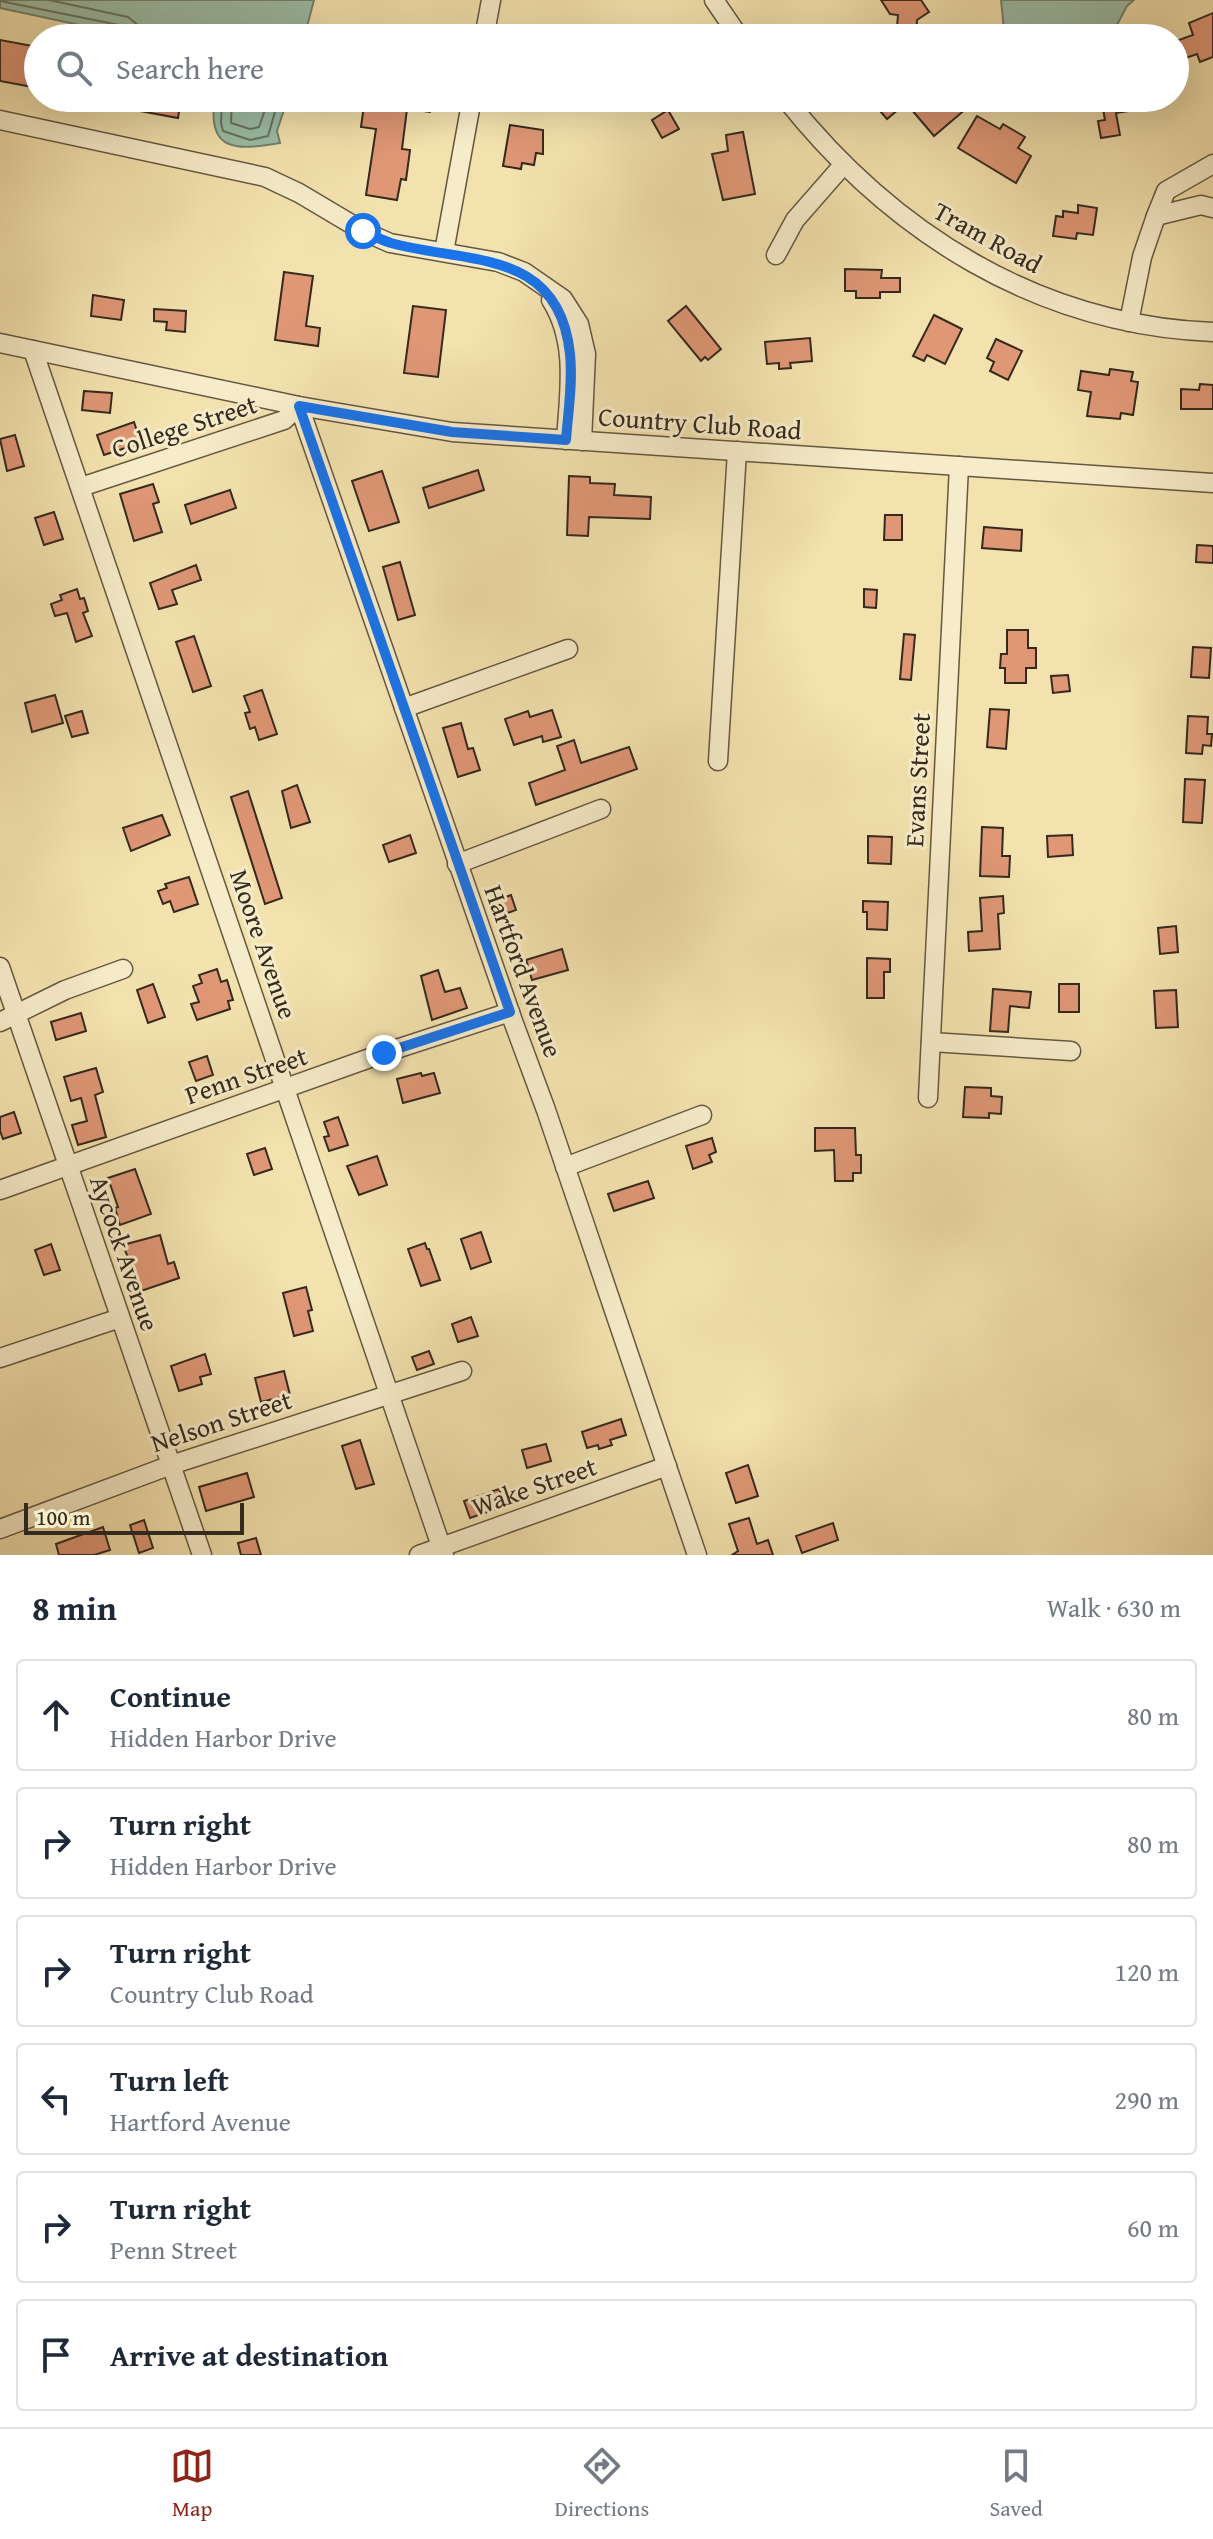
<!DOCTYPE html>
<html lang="en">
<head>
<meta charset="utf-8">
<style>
	body { margin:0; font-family:"Gentium Book Plus",serif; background:#f2f2f3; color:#1f2937 }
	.scale { position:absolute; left:24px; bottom:20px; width:220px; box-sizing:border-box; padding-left:8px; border:4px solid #342a1d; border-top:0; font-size:22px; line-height:28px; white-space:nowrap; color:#342a1d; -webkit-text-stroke:6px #f7ecca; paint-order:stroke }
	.stop { position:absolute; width:24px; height:24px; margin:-18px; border:6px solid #1a73e8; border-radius:50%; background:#fff }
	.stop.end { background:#1a73e8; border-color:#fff; box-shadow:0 2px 8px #0008 }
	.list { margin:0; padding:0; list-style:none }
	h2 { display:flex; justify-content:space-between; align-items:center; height:104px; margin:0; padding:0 32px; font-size:34px }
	h2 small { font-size:26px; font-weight:400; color:#747a83 }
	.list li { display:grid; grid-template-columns:52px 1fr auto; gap:24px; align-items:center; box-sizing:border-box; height:112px; margin:0 16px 16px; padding:0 16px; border:2px solid #e0e1e3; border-radius:8px }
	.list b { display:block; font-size:30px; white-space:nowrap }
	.list p { margin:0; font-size:26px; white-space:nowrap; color:#747a83 }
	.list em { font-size:26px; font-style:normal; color:#747a83 }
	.icon { flex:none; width:44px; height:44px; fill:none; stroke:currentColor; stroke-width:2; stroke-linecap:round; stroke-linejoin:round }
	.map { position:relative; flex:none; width:1213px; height:1555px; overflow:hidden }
	.search { position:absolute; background:#fff; box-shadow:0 8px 32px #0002; left:24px; right:24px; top:24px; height:88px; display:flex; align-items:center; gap:20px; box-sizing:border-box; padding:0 28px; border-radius:44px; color:#747a83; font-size:30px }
	.sheet { height:872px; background:#fff }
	nav { display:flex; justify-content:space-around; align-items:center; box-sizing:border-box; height:112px; border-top:2px solid #e0e1e3; background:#fff; font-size:22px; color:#747a83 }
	nav a { display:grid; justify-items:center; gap:4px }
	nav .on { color:#8f2418 }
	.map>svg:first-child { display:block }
	.water { fill:#9cbea7; stroke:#728370; stroke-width:2 }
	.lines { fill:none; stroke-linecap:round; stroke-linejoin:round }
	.shore { stroke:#687462; stroke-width:2 }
	.building { fill:#df9776; stroke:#342a1d; stroke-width:2 }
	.minor-casing { stroke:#645841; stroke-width:21 }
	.minor { stroke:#f7ecca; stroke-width:18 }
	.route { stroke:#1a73e8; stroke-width:10 }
	.labels { text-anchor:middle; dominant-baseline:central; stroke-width:6; stroke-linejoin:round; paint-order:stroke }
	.street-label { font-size:26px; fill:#342a1d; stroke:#f7ecca }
</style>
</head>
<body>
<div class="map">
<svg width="1213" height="1555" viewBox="0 0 1213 1555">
	<rect width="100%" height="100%" fill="#f3e2ae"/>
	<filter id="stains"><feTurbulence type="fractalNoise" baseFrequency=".0025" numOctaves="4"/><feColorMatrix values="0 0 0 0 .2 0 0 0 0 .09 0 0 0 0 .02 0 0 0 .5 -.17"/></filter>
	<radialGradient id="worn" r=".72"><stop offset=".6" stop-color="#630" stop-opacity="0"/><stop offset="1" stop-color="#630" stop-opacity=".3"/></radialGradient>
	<g class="water">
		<path d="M0,0H314L304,38H140L0,8Z"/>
		<path d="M1001,0H1134L1127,6L1110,38H1009L1004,30Z"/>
		<path d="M215,98H288L277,131L280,143C238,150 206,153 215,98Z"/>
	</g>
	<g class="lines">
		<g class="shore">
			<path d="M49,0L128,17L139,26L141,38"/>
			<path d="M0,1L124,26L130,31L131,38"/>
			<path d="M222,98L221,123L223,131L250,140L268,136L279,98"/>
			<path d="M232,98L231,123L250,129L259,127L269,98"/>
		</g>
	</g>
	<g class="building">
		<path d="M881,0H921L929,12L917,20L916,38H896L898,15L890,14Z"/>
		<path d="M1213,13V57L1200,62L1197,54L1183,59L1176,41L1193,35L1189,23Z"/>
		<path d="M0,40L38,47V88L0,81Z"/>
		<path d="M103,98H181L178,118L102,104Z"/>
		<path d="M365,98H432L430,112L407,109L402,149L410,150L406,180L401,179L397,200L366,195L376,129L361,127Z"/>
		<path d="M882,98H939L944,103L950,98H958L967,108L934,136L906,103L887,119L874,104Z"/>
		<path d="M1101,98H1166V105L1116,113L1120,135L1101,138L1098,121L1105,120Z"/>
		<path d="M668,110L679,129L662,138L652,120Z"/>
		<path d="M977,116L1000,129L1003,124L1025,137L1018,148L1031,156L1016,183L958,148Z"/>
		<path d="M510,125L543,130V154L536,153L534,165L522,163L521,169L503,166Z"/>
		<path d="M743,132L755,194L723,200L712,154L728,151L726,135Z"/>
		<path d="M1078,205L1097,208L1093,235L1077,233L1076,239L1053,236L1056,216L1063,217V211L1078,213Z"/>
		<path d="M845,269L882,270L881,278H900V292H880V298H856V291H845Z"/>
		<path d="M284,272L313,276L306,326L320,328L318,346L275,340Z"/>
		<path d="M93,295L124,300L121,320L91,316Z"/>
		<path d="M413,306L446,310L438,377L404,373Z"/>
		<path d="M686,306L721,349L708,360L705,357L701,361L668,321Z"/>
		<path d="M154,309L186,311L185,332L166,330L167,322L154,321Z"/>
		<path d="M934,315L962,329L945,364L927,355L924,361L913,356Z"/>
		<path d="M810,338L812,361L790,363L791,368L779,369V363L767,364L765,342Z"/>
		<path d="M996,339L1022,351L1008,380L990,371L994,362L987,358Z"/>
		<path d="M1110,369L1133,372L1131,381L1138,382L1133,415L1121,413L1120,419L1087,416L1091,392L1078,390L1081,371L1109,375Z"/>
		<path d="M1200,384L1213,385V409H1181V389L1199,390Z"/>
		<path d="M84,391L112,393L110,413L82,410Z"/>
		<path d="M134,422L141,443L104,455L97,435Z"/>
		<path d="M15,435L24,466L7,471L0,439Z"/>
		<path d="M478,470L484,490L429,508L423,488Z"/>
		<path d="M382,471L399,522L369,531L352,481Z"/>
		<path d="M569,476L590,477V483L615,484L614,495L651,497L650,519L589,517L588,536L567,535Z"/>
		<path d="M153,484L159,502L153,504L162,532L134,541L120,494Z"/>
		<path d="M230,490L236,508L191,524L185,505Z"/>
		<path d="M54,512L63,539L44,545L35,518Z"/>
		<path d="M885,515H902V540H884Z"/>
		<path d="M984,527L1022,530L1021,551L982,548Z"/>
		<path d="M1197,545L1213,546V563L1196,562Z"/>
		<path d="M400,562L415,615L398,620L383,567Z"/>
		<path d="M196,565L201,580L172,590L177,604L159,609L150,583Z"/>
		<path d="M77,589L80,599L84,598L88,611L83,613L92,636L76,642L67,613L55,616L51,604L62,600L60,595Z"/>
		<path d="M864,589L877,590L876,608L864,607Z"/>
		<path d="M1007,630H1028V648H1036V668H1026V683H1005V668H1000L1001,654H1007Z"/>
		<path d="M904,634L915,635L911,680L900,679Z"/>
		<path d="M194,636L211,686L193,692L176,642Z"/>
		<path d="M1193,647L1211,648L1209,678L1191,677Z"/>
		<path d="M1068,675L1070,691L1053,693L1051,676Z"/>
		<path d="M262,690L277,734L259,740L255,727L250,729L245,713L250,712L244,696Z"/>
		<path d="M55,695L63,723L32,732L25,703Z"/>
		<path d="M990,709L1009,710L1006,749L987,747Z"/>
		<path d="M552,710L561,737L543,742L542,736L514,745L505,719L528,711L530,717Z"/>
		<path d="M82,711L88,733L72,737L65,716Z"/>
		<path d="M1188,716L1208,717L1207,734H1212L1211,746L1203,745L1202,754L1186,753Z"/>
		<path d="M461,723L468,749L473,748L480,770L458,777L443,728Z"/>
		<path d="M574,740L581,763L629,747L637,769L536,805L529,783L565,770L557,746Z"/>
		<path d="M1185,779L1205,780L1202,823L1183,822Z"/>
		<path d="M297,785L310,822L291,828L282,791Z"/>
		<path d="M248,791L282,898L265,904L231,797Z"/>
		<path d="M162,815L170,835L131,851L123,828Z"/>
		<path d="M982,827L1003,828L1002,856H1010L1009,877L980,876Z"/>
		<path d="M410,835L416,853L389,862L383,845Z"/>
		<path d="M1072,835L1073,855L1048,857L1047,836Z"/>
		<path d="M868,836L892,837L891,864L868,863Z"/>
		<path d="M189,877L198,904L174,912L170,901L163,904L158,891L167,888L165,884Z"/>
		<path d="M511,895L516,910L502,915L497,900Z"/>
		<path d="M1003,896L1004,913L998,914L1000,949L969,951L968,932L982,931L980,898Z"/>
		<path d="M863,901L888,902L887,930L867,929V912H863Z"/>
		<path d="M1176,926L1178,952L1160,954L1158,928Z"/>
		<path d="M562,949L568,970L532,980L526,960Z"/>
		<path d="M867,958L890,959V972H884V998H867Z"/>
		<path d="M217,969L221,982L227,980L233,1000L228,1001L230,1009L197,1020L191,1004L199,1002L193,986L202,983L199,975Z"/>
		<path d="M438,970L445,992L460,988L467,1008L432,1020L421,976Z"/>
		<path d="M153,984L165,1017L148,1023L137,990Z"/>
		<rect x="1059" y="984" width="20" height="28"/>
		<path d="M993,989L1031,992L1029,1008L1010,1006L1008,1032L990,1031Z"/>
		<path d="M1176,990L1178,1027L1156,1028L1154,991Z"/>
		<path d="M81,1013L86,1031L56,1040L51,1022Z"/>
		<path d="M207,1056L213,1075L196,1081L189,1062Z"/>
		<path d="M96,1068L103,1092L95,1095L106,1137L78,1145L72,1125L87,1121L81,1098L71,1101L64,1077Z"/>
		<path d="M421,1073L422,1076L434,1073L440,1093L403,1103L397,1079Z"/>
		<path d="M965,1087L991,1088V1096L1002,1097L1001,1114L989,1113V1118L963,1117Z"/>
		<path d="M14,1112L21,1133L3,1139L0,1131V1117Z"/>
		<path d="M338,1117L348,1145L329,1151L324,1137L329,1136L324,1122Z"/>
		<path d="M815,1128H855L856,1155H861V1173H853V1181H835L834,1150L815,1151Z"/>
		<path d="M712,1138L716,1152L709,1155L712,1162L693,1169L686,1146Z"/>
		<path d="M265,1148L272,1169L254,1175L247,1154Z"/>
		<path d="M377,1156L387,1185L359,1195L347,1166Z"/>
		<path d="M135,1169L151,1214L120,1225L115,1208L118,1207L108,1178Z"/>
		<path d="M648,1181L654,1198L614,1211L608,1194Z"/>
		<path d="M481,1232L491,1262L471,1269L461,1239Z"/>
		<path d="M160,1235L168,1264L174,1262L179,1278L141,1291L123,1245Z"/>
		<path d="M425,1243L427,1249H429L440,1280L421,1286L408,1249Z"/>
		<path d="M51,1244L60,1270L44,1275L35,1250Z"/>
		<path d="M306,1287L312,1310L308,1311L313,1331L294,1336L283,1293Z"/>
		<path d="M471,1317L478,1336L458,1342L452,1324Z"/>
		<path d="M429,1351L434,1364L417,1370L412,1357Z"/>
		<path d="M205,1354L211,1374L200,1377L202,1384L179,1391L171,1366Z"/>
		<path d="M284,1371L290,1395L261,1402L255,1378Z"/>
		<path d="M621,1419L626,1435L610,1440L612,1445L599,1449L598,1445L587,1448L582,1432Z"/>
		<path d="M360,1440L374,1484L356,1489L342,1446Z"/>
		<path d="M546,1444L551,1461L527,1468L522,1450Z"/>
		<path d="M748,1465L758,1496L736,1503L726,1473Z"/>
		<path d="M247,1473L254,1497L206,1511L199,1487Z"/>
		<path d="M499,1489L505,1506L470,1518L464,1501Z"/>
		<path d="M749,1518L757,1544L768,1540L773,1555H732L738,1551L729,1524Z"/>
		<path d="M144,1520L153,1548L139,1553L130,1525Z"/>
		<path d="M833,1523L838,1540L802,1553L796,1536Z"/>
		<path d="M103,1527L110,1550L94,1555H59L56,1544Z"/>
		<path d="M256,1538L261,1555H241L238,1543Z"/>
	</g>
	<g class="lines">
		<g class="minor-casing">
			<g id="minor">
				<path d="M714,0L740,38"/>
				<path d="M484,38L491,0"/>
				<path d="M785,98C892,233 1038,325 1213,332"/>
				<path d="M0,120L265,177L299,193L363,231L390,243L498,262L524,272L563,299L579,324L586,354L582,441"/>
				<path d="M1213,164L1166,191L1156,216L1201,205L1213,208"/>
				<path d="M444,252L472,98"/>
				<path d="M776,255L795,220L844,164"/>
				<path d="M551,300C578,343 569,392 566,440"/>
				<path d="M1129,322L1142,257L1156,216"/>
				<path d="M0,343L299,406L452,432L1213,483"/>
				<path d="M33,350L444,1555"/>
				<path d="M81,487L284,420L299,406L513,1021L546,1110L697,1555"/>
				<path d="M404,708L568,649"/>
				<path d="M718,761L737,451"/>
				<path d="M457,864L601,809"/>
				<path d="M0,967L202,1555"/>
				<path d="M0,1022L65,990L123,969"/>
				<path d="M931,1042L1071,1051"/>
				<path d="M928,1098L959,466"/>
				<path d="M565,1167L702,1115"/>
				<path d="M0,1190L384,1053L510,1012"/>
				<path d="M0,1358L120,1318"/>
				<path d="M0,1529L171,1465L462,1371"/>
				<path d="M419,1555L667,1466"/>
			</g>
		</g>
		<use href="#minor" class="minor"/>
	</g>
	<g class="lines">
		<path class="route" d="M363,231C372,235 381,240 391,243C468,264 559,248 570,354C573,382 568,413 566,440L452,432L299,406L510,1012L384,1053"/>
	</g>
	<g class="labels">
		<g class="street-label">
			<text transform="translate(988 237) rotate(29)">Tram Road</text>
			<text transform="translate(700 423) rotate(4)">Country Club Road</text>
			<text transform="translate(184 426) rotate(-18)">College Street</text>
			<text transform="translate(917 780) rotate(-87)">Evans Street</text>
			<text transform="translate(264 944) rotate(71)">Moore Avenue</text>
			<text transform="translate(524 971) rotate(70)">Hartford Avenue</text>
			<text transform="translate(246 1075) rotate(-19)">Penn Street</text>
			<text transform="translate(125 1253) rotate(71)">Aycock Avenue</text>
			<text transform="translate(221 1421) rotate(-18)">Nelson Street</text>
			<text transform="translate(534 1486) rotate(-19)">Wake Street</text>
		</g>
	</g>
	<rect width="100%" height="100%" filter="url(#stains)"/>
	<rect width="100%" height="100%" fill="url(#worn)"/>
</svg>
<div class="scale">100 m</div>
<div class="stop" style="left:363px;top:231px"></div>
<div class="stop end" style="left:384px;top:1053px"></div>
<div class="search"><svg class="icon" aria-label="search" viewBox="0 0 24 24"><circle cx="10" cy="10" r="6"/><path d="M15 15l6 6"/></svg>Search here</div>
</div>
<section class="sheet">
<h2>8 min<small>Walk · 630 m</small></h2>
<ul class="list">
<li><svg class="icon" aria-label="ahead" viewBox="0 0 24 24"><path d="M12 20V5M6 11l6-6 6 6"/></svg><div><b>Continue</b><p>Hidden Harbor Drive</p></div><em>80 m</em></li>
<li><svg class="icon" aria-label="right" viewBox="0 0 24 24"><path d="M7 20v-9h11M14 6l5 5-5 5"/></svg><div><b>Turn right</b><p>Hidden Harbor Drive</p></div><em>80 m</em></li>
<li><svg class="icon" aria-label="right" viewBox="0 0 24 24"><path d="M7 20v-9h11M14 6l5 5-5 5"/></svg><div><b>Turn right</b><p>Country Club Road</p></div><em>120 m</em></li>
<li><svg class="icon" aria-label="left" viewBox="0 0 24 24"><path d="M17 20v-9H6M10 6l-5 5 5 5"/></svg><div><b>Turn left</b><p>Hartford Avenue</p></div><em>290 m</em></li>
<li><svg class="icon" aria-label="right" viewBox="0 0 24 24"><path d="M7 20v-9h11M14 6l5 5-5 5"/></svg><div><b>Turn right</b><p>Penn Street</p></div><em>60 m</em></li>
<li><svg class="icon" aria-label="arrive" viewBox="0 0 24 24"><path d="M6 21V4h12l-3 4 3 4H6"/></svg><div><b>Arrive at destination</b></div></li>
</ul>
</section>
<nav>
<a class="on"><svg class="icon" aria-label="map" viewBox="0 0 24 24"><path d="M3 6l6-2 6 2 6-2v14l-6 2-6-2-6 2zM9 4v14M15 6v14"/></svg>Map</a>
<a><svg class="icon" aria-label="directions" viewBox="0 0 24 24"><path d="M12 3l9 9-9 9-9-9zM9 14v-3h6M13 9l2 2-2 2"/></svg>Directions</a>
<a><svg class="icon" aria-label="saved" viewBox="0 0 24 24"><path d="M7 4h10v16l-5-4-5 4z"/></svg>Saved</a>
</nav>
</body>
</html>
